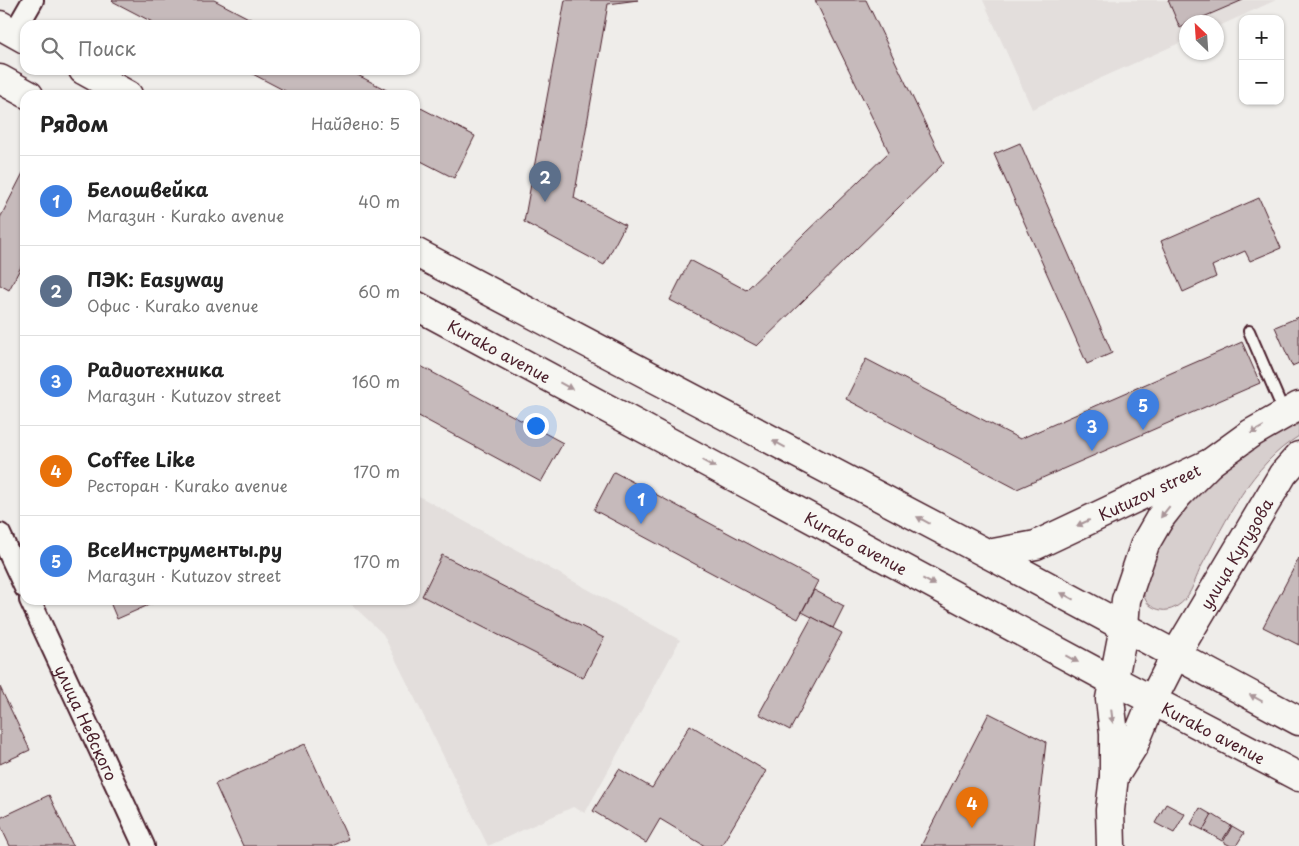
<!DOCTYPE html>
<html lang="ru">
<head>
<meta charset="utf-8">
<style>
	body { margin:0; font-family:"Playpen Sans",sans-serif; background:#f6f6f6; color:#222 }
	.controls { position:absolute; right:15px; top:15px; display:grid; overflow:hidden; border-radius:10px; box-shadow:0 1px 4px #0004 }
	.controls button { width:45px; height:45px; display:grid; place-items:center; padding:0; border:0; border-bottom:1px solid #e0e0e0; background:#fff; color:#222; font:25px sans-serif }
	.compass { position:absolute; left:1179px; top:15px; width:45px; height:45px; border-radius:50%; background:#fff; box-shadow:0 1px 4px #0004; rotate:335deg }
	.you { position:absolute; left:535px; top:425px; width:18px; height:18px; margin:-12px; border:4px solid #fff; border-radius:50%; background:#1a73e8; box-shadow:0 0 0 8px #1a73e833 }
	.badge { display:grid; place-items:center; width:32px; height:32px; border-radius:50%; background:#4a1f2b; color:#fff; font-size:16px; font-weight:700 }
	.pin { position:absolute; translate:-50% -41px; filter:drop-shadow(0 1px 2px #0008) }
	.pin::after { content:''; position:absolute; top:26px; width:18px; height:15px; background:inherit; clip-path:polygon(0 0,100% 0,50% 100%) }
	.list { margin:0; padding:0; list-style:none }
	h2 { display:flex; justify-content:space-between; align-items:center; height:65px; margin:0; padding:0 20px; font-size:21px }
	h2 small { font-size:16px; font-weight:400; color:#767676 }
	.list li { display:grid; grid-template-columns:32px 1fr auto; gap:15px; align-items:center; box-sizing:border-box; height:90px; padding:0 20px; border-top:1px solid #e0e0e0 }
	.list b { display:block; font-size:19px; white-space:nowrap }
	.list p { margin:0; font-size:16px; white-space:nowrap; color:#767676 }
	.list em { font-size:16px; font-style:normal; color:#767676 }
	.icon { flex:none; width:28px; height:28px; fill:none; stroke:currentColor; stroke-width:2; stroke-linecap:round; stroke-linejoin:round }
	.map { position:relative; flex:none; width:1299px; height:846px; overflow:hidden }
	.search { position:absolute; background:#fff; box-shadow:0 1px 4px #0004; left:20px; top:20px; width:400px; height:55px; display:flex; align-items:center; gap:12px; box-sizing:border-box; padding:0 18px; border-radius:15px; color:#767676; font-size:19px }
	.panel { position:absolute; background:#fff; box-shadow:0 1px 4px #0004; left:20px; top:90px; width:400px; height:515px; border-radius:15px }
	.map>svg:first-child { display:block }
	.built { fill:#e3dedc }
	.green { fill:#d7cfce; stroke:#90777c }
	.building { fill:#c6babb; stroke:#4a1f2b }
	.lines { fill:none; stroke-linecap:round; stroke-linejoin:round }
	.service-casing { stroke:#4a1f2b; stroke-width:14 }
	.minor-casing { stroke:#4a1f2b; stroke-width:24 }
	.secondary-casing { stroke:#4a1f2b; stroke-width:31 }
	.service { stroke:#f6f6f2; stroke-width:10 }
	.minor { stroke:#f6f6f2; stroke-width:20 }
	.secondary { stroke:#f6f6f2; stroke-width:28 }
	.oneway { fill:#a99598 }
	.labels { text-anchor:middle; dominant-baseline:central; stroke-width:4; stroke-linejoin:round; paint-order:stroke }
	.street-label { font-size:16px; fill:#4a1f2b; stroke:#f6f6f2 }
</style>
</head>
<body>
<div class="map">
<svg width="1299" height="846" viewBox="0 0 1299 846">
	<rect width="100%" height="100%" fill="#efedea"/>
	<filter id="ink" filterUnits="userSpaceOnUse"><feTurbulence type="fractalNoise" baseFrequency=".02" numOctaves="2"/><feDisplacementMap in="SourceGraphic" scale="10" xChannelSelector="R" yChannelSelector="G"/><feConvolveMatrix kernelMatrix="1 2 1 2 8 2 1 2 1" color-interpolation-filters="sRGB"/></filter>
	<g filter="url(#ink)">
		<g class="built">
			<path d="M983,0H1276L1217,27L1216,22H1186V40L1032,109Z"/>
			<path d="M415,494L680,640L585,813L573,807L488,846L383,634L347,600H415Z"/>
		</g>
		<path class="green" d="M1299,417V436C1251,465 1227,519 1201,567C1196,577 1193,589 1186,598C1181,605 1170,612 1161,610C1102,598 1208,480 1227,465C1233,459 1241,455 1249,450C1265,439 1282,428 1299,417Z"/>
		<g class="building">
			<path d="M113,0H214L262,25H158L112,1Z"/>
			<path d="M565,0H638L608,4L574,198L625,225L604,265L524,222Z"/>
			<path d="M815,0H866L944,163L757,346L670,300L690,260L746,290L889,152Z"/>
			<path d="M1168,0H1243L1192,22H1186V25L1180,28Z"/>
			<path d="M245,70H348L396,95H293Z"/>
			<path d="M415,105L475,136L454,178L415,158Z"/>
			<path d="M1020,143L1112,353L1087,364L994,154Z"/>
			<path d="M25,169V259L9,290L0,285V218Z"/>
			<path d="M1259,198L1281,248L1250,261L1245,251L1212,266L1216,277L1183,292L1161,241Z"/>
			<path d="M1299,317V363L1292,366L1275,327Z"/>
			<path d="M1242,342L1260,383L1017,489L846,399L866,359L1020,439Z"/>
			<path d="M415,363L563,443L541,482L415,414Z"/>
			<path d="M614,472L818,581L798,619L594,510Z"/>
			<path d="M442,555L604,638L583,678L422,596Z"/>
			<path d="M1299,558V645L1263,627Z"/>
			<path d="M814,590L844,606L833,628L802,612Z"/>
			<path d="M109,600H160L117,619Z"/>
			<path d="M812,617L842,633L790,730L759,714Z"/>
			<path d="M0,687L30,750L0,764Z"/>
			<path d="M989,713L1046,742L1034,846H921Z"/>
			<path d="M690,725L766,771L721,846H705L660,819L646,843L593,811L619,769L652,788Z"/>
			<path d="M305,744L348,839L332,846H243L215,784Z"/>
			<path d="M49,795L73,846H10L0,825V818Z"/>
			<path d="M1166,804L1185,814L1174,833L1155,823Z"/>
			<path d="M1200,808L1212,815L1203,830L1191,824Z"/>
			<path d="M1212,814L1231,826L1222,841L1203,830Z"/>
			<path d="M1232,826L1244,833L1236,846H1231L1223,842Z"/>
		</g>
		<g class="lines">
			<g class="service-casing">
				<path id="service" d="M1249,331L1284,412"/>
			</g>
			<g class="minor-casing">
				<g id="minor">
					<path d="M14,33L33,0"/>
					<path d="M0,534L25,588"/>
					<path id="s1" d="M30,600L144,846"/>
				</g>
			</g>
			<g class="secondary-casing">
				<g id="secondary">
					<path d="M0,25L25,39"/>
					<path d="M83,70L128,95"/>
					<path d="M0,79L29,95"/>
					<path d="M415,252L988,554L1299,721"/>
					<path id="s2" d="M415,305L1113,681L1121,684L1299,777"/>
					<path id="s3" d="M988,554L1036,545L1210,463L1250,434L1299,406"/>
					<path id="s4" d="M1114,777L1134,745L1152,701L1176,654L1283,474L1299,456"/>
					<path d="M1111,846L1110,810L1114,777V734L1110,699L1124,627L1126,600L1145,544L1160,518L1178,495L1210,463"/>
				</g>
			</g>
			<use href="#service" class="service"/>
			<use href="#minor" class="minor"/>
			<use href="#secondary" class="secondary"/>
		</g>
		<defs><path id="oneway-solid" d="M-6-.8H1V-3.2L6.5 0L1 3.2V.8H-6Z" transform="scale(1.25)"/></defs>
		<g class="oneway">
			<use href="#oneway-solid" transform="translate(566 386) rotate(28)"/>
			<use href="#oneway-solid" transform="translate(1257 430) rotate(150)"/>
			<use href="#oneway-solid" transform="translate(779 444) rotate(-152)"/>
			<use href="#oneway-solid" transform="translate(709 464) rotate(28)"/>
			<use href="#oneway-solid" transform="translate(1165 512) rotate(128)"/>
			<use href="#oneway-solid" transform="translate(923 520) rotate(-152)"/>
			<use href="#oneway-solid" transform="translate(1083 523) rotate(155)"/>
			<use href="#oneway-solid" transform="translate(929 582) rotate(28)"/>
			<use href="#oneway-solid" transform="translate(1067 596) rotate(-152)"/>
			<use href="#oneway-solid" transform="translate(1072 659) rotate(28)"/>
			<use href="#oneway-solid" transform="translate(1256 698) rotate(-152)"/>
			<use href="#oneway-solid" transform="translate(1112 716) rotate(83)"/>
		</g>
	</g>
	<g class="labels">
		<g class="street-label">
			<text stroke="none"><textPath href="#s2" startOffset="96">Kurako avenue</textPath></text>
			<text stroke="none"><textPath href="#s3" startOffset="174">Kutuzov street</textPath></text>
			<text stroke="none"><textPath href="#s2" startOffset="501">Kurako avenue</textPath></text>
			<text stroke="none"><textPath href="#s4" startOffset="255">улица Кутузова</textPath></text>
			<text stroke="none"><textPath href="#s1" startOffset="135">улица Невского</textPath></text>
			<text stroke="none"><textPath href="#s2" startOffset="906">Kurako avenue</textPath></text>
		</g>
	</g>
</svg>
<div class="controls">
<button>+</button>
<button>−</button>
</div>
<svg class="compass" viewBox="-18 -18 36 36"><path d="M0-13l5 13h-10z" fill="#e53935"/><path d="M0 13l5-13h-10z" fill="#767676"/></svg>
<div class="you"></div>
<div class="pin badge" style="left:641px;top:524px;background:#3f7fe0">1</div>
<div class="pin badge" style="left:545px;top:202px;background:#5c6f8a">2</div>
<div class="pin badge" style="left:1092px;top:451px;background:#3f7fe0">3</div>
<div class="pin badge" style="left:972px;top:828px;background:#e8710a">4</div>
<div class="pin badge" style="left:1143px;top:430px;background:#3f7fe0">5</div>
<div class="search"><svg class="icon" aria-label="search" viewBox="0 0 24 24"><circle cx="10" cy="10" r="6"/><path d="M15 15l6 6"/></svg>Поиск</div>
<section class="panel">
<h2>Рядом<small>Найдено: 5</small></h2>
<ul class="list">
<li><span class="badge" style="background:#3f7fe0">1</span><div><b>Белошвейка</b><p>Магазин · Kurako avenue</p></div><em>40 m</em></li>
<li><span class="badge" style="background:#5c6f8a">2</span><div><b>ПЭК: Easyway</b><p>Офис · Kurako avenue</p></div><em>60 m</em></li>
<li><span class="badge" style="background:#3f7fe0">3</span><div><b>Радиотехника</b><p>Магазин · Kutuzov street</p></div><em>160 m</em></li>
<li><span class="badge" style="background:#e8710a">4</span><div><b>Coffee Like</b><p>Ресторан · Kurako avenue</p></div><em>170 m</em></li>
<li><span class="badge" style="background:#3f7fe0">5</span><div><b>ВсеИнструменты.ру</b><p>Магазин · Kutuzov street</p></div><em>170 m</em></li>
</ul>
</section>
</div>
</body>
</html>
